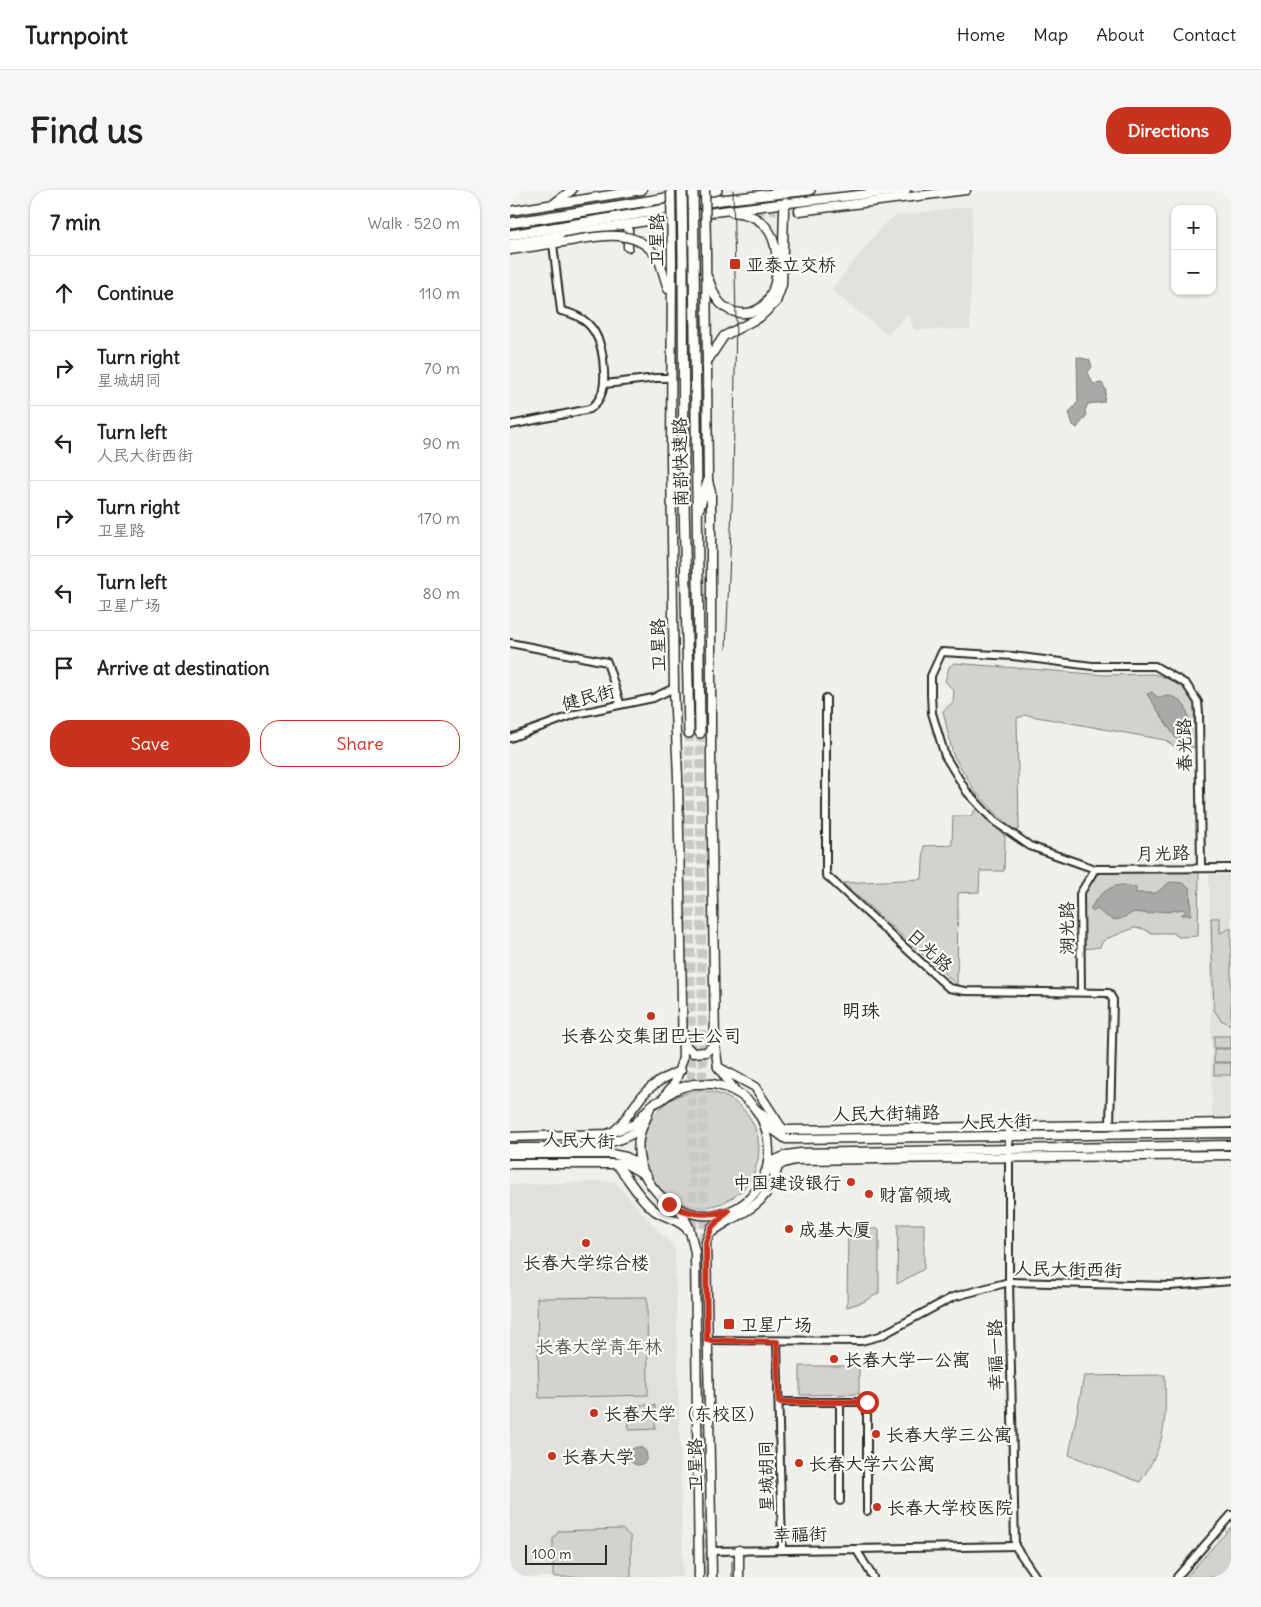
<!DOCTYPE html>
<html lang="en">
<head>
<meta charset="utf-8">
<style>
	body { margin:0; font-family:Delius,"LXGW WenKai TC",sans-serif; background:#f6f6f6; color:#222 }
	.controls { position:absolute; right:15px; top:15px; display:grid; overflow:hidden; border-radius:10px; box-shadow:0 1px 4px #0004 }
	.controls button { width:45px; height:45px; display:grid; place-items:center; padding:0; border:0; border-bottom:1px solid #e0e0e0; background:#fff; color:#222; font:25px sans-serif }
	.scale { position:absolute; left:15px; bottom:12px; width:82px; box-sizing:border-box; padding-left:5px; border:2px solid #2b2b2b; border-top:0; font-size:14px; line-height:18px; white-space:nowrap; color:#2b2b2b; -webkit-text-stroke:4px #fdfcf7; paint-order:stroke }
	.stop { position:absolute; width:15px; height:15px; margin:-11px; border:4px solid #c8321e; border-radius:50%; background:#fff }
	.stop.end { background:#c8321e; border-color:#fff; box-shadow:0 1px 5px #0008 }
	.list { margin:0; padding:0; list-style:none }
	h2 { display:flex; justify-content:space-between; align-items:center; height:65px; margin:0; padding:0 20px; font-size:21px }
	h2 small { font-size:16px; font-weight:400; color:#767676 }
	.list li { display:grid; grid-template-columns:32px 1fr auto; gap:15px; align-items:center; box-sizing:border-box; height:75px; padding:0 20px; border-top:1px solid #e0e0e0 }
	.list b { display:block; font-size:19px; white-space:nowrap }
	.list p { margin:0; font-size:16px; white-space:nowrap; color:#767676 }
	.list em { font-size:16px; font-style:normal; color:#767676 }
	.actions { display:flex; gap:10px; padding:15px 20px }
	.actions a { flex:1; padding:11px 0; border:1px solid #c8321e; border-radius:20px; text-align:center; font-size:18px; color:#c8321e }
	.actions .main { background:#c8321e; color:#fff }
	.icon { flex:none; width:28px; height:28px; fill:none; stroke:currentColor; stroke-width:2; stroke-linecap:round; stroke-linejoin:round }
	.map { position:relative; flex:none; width:721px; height:1387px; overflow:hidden; border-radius:20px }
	header { display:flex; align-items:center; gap:30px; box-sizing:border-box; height:70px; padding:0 25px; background:#fff; border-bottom:1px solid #e0e0e0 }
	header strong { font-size:24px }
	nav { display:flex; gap:28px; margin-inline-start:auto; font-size:18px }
	.intro { display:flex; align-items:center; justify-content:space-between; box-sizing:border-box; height:120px; padding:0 30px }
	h1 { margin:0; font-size:35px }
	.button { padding:12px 22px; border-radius:20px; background:#c8321e; color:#fff; font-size:18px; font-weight:700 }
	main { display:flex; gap:30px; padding:0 30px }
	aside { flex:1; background:#fff; border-radius:20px; box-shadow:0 1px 4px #0004 }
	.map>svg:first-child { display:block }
	.built { fill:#e1e0dc }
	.green { fill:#d3d2cf; stroke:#7f7e7d }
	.water { fill:#aaa9a7; stroke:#777775 }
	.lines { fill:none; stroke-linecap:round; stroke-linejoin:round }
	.major-tunnel { stroke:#c9c8c5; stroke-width:8; stroke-dasharray:8 4; stroke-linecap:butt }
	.highway-tunnel { stroke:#c9c8c5; stroke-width:9; stroke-dasharray:9 4.5; stroke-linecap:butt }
	.minor-casing { stroke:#2b2b2b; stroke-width:10 }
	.major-casing { stroke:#2b2b2b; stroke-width:11 }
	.highway-casing { stroke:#2b2b2b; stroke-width:12 }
	.minor { stroke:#fdfcf7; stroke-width:6 }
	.major { stroke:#fdfcf7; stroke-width:8 }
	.highway { stroke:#fdfcf7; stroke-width:9 }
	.tram { stroke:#2b2b2b; stroke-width:1 }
	.major-bridge-casing { stroke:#2b2b2b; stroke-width:11; stroke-linecap:butt }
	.highway-bridge-casing { stroke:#2b2b2b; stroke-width:12; stroke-linecap:butt }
	.major-bridge { stroke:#fdfcf7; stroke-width:8 }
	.highway-bridge { stroke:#fdfcf7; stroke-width:9 }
	.route { stroke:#c8321e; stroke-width:6 }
	.poi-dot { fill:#c8321e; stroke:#fdfcf7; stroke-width:2 }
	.labels { text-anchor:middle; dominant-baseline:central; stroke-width:4.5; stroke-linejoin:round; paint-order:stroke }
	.street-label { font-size:18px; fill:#2b2b2b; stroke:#fdfcf7 }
	.poi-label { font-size:18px; fill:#2b2b2b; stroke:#fdfcf7; text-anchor:start }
	.park-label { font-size:18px; fill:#555554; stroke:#fdfcf7 }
	.neighbourhood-label { font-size:19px; fill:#2b2b2b; stroke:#fdfcf7 }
</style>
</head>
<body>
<header>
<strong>Turnpoint</strong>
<nav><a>Home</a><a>Map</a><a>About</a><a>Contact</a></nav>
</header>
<div class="intro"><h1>Find us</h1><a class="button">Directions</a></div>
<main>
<aside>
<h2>7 min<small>Walk · 520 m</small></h2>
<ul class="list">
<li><svg class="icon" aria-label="ahead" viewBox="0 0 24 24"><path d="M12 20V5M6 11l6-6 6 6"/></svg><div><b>Continue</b></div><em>110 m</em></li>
<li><svg class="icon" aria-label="right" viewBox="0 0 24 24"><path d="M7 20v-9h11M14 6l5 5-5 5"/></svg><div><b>Turn right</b><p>星城胡同</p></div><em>70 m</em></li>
<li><svg class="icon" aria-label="left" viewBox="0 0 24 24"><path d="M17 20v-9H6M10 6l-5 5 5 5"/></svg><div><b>Turn left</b><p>人民大街西街</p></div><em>90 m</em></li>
<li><svg class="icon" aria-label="right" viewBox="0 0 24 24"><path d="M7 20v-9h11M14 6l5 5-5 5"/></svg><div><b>Turn right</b><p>卫星路</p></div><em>170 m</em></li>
<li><svg class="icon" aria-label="left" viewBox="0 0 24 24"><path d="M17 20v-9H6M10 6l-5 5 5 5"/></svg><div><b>Turn left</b><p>卫星广场</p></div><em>80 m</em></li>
<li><svg class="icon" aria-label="arrive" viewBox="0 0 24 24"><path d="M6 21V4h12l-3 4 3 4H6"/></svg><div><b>Arrive at destination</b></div></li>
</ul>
<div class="actions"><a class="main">Save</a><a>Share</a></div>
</aside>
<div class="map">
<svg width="721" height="1387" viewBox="0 0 721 1387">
	<rect width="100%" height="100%" fill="#f0efeb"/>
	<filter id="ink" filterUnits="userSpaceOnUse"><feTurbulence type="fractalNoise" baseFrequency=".02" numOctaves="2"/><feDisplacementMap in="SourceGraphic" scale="10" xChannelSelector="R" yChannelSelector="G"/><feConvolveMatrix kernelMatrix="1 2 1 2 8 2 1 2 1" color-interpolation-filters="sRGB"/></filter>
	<g filter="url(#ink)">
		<g class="built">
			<path d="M462,16L460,139L404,140L398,124L378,145L321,100L373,35L386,26Z"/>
			<path d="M699,685H721V927H702Z"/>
			<path d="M104,991L165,1059L173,1387H0V995Z"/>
		</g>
		<g class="green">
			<path d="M444,473L595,485L643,484L658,488L672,497L685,514L687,557L667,558L655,550L516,525L507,528L509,638L505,643L465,601L443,565L433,521L443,512L444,501L435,491L439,477Z"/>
			<path d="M466,619L495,646L494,681H470L469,702L448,703L447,795L333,693L412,689L414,656L442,655L443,626H461Z"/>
			<path d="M590,682H689L688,746L669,747L663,743H641L634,739L624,738L596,749L592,752L590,757L575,759L574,706L578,696Z"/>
			<path d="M701,728H710V743L721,738V835L711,830L704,820Z"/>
			<rect x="704" y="846" width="17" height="12"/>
			<rect x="704" y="859" width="17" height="13"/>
			<rect x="704" y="873" width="17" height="12"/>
			<circle cx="191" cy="959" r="58"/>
			<path d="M388,1034H414V1079L387,1094Z"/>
			<path d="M338,1039H369V1103L353,1112L337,1117Z"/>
			<path d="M137,1107L138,1205L29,1208L27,1108Z"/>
			<path d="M290,1176H349V1204L290,1205Z"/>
			<path d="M655,1185C656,1231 657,1252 630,1292L559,1265L574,1186Z"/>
			<path d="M118,1215H145V1239L119,1240Z"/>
			<path d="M721,1337V1387H676Z"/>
			<path d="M112,1339L121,1347V1387H43V1349L49,1341Z"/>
		</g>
		<g class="water">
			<path d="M567,167L580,170L582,177L578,182L583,194L592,193L596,200L594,212L578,214L575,220L576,226L567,238L563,235L559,223L568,212Z"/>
			<path d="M642,502L647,507C650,507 656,506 659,506C682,511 684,538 667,550L637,504Z"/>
			<path d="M660,692L672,693L680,698L681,725H671L676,722L673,719L657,722L647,721L639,724L624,722C606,732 604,733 587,719L583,722L580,719C590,702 606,689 626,698V703H646Z"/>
			<circle cx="128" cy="1266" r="9"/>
		</g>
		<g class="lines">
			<path class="major-tunnel" d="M200,11L235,21H289"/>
			<g class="highway-tunnel">
				<path d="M179,543L183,1048"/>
				<path d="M190,543L194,1059"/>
				<path d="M195,1187L196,1387"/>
			</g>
			<g class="minor-casing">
				<g id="minor">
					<path d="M95,194L146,188H162"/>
					<path d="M0,235L80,219C93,209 95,196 94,181C93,151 84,127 51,121L43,54"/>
					<path d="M0,453L97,472L110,513"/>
					<path d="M316,508V685L439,798L455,801L599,803L603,810L600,935"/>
					<path d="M0,548L66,524L143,508L164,498"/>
					<path d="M691,677L689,523L688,512L676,494L645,476H582L503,466L432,462L421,486V505L422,523L435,566L457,602L484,631L520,656L585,679L721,678"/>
					<path d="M571,802L570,704L585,679"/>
					<path d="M499,937V1092L505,1356L526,1387"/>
					<path d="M197,1150L351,1151L370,1146L443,1107L499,1092L660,1096L721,1091"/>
					<path d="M267,1152L272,1359"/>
					<path d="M269,1212H330V1311"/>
					<path d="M330,1212H357V1321"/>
					<path d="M346,1359L505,1356"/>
					<path d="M201,1361L346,1359L363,1387"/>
					<path d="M667,1387L721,1325"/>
				</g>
			</g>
			<g class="major-casing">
				<g id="major">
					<path d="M46,12L62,0"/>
					<path d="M0,21L132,0"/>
					<path d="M289,21L456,0"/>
					<path d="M0,54C131,29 264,14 396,0"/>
					<path d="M118,57V34"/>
					<path d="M196,57L198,292L201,302V580L205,854L208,877L226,902"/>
					<path d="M0,60L53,52"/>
					<path d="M150,73L158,99"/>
					<path d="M198,88C201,95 203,103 207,109C220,128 248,128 259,108C271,87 270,47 251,32C243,25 232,23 222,22"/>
					<path d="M198,170L214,146L250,127L266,112L272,95L274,20L276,12"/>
					<path d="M173,853L183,863L196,862L205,854"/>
					<path d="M208,877L245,897L271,937"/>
					<path d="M184,894C191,894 200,893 207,895C279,911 275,1018 202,1025C154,1029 113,976 134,933C137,928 138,920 141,916C143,913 148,912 151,910C164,900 167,898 184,894Z"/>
					<path d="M156,904L165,893L173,868L168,587L164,498L161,268L162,70"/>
					<path d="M247,920L267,936L277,940L721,933"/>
					<path d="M255,934L276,949H285L721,943"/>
					<path d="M104,941C115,932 120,921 129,910C139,895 156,887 171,880"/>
					<path d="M0,947L97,944L125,934L137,920"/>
					<path d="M0,958C46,957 91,964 131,939"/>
					<path d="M0,964H101L116,967L130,975"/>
					<path d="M258,973L277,965L290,963L721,955"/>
					<path d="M0,974H116L137,986"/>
					<path d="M106,974C119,988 128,1008 144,1020C155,1028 169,1029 178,1040"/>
					<path d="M255,983L274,973L285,970L721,965"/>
					<path d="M170,1020L179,1037L185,1062L189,1387"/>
					<path d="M202,1042C234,1018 254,1022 268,977"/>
					<path d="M229,1360V1387"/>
					<path d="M202,1387L196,1052L202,1037L218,1022"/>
				</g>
			</g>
			<g class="highway-casing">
				<g id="highway">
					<path d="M0,33L207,0"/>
					<path d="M0,45L211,10L300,0"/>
					<path d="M173,69L174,311L179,543"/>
					<path d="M184,69L190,543"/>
					<path d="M162,249L170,288"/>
					<path d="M189,318L198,292"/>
				</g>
			</g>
			<use href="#minor" class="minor"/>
			<use href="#major" class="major"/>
			<use href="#highway" class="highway"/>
			<g class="tram">
				<path d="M216,459L223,291L226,128L223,0"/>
				<path d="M222,1371V1387"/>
			</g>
			<g class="major-bridge-casing">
				<g id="major-bridge">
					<path d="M161,0L162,70"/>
					<path d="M195,0L196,57"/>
					<path d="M53,52C87,47 131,34 150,73"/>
				</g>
			</g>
			<g class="highway-bridge-casing">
				<g id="highway-bridge">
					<path d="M172,0L173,69"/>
					<path d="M183,0L184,69"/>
				</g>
			</g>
			<use href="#major-bridge" class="major-bridge"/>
			<use href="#highway-bridge" class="highway-bridge"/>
		</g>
	</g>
	<g class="lines" filter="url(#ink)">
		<path class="route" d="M159,1014C179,1025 197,1026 218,1021L202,1037L196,1052L197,1150L267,1152L269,1212H357"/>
	</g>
	<g class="poi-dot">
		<rect x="219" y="68" width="12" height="12" rx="2.5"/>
		<circle cx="141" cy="826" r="5"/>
		<circle cx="341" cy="992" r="5"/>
		<circle cx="359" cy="1004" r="5"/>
		<circle cx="279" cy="1039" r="5"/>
		<circle cx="76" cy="1053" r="5"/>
		<rect x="213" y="1128" width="12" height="12" rx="2.5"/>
		<circle cx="324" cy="1169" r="5"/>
		<circle cx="84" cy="1223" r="5"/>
		<circle cx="366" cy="1244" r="5"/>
		<circle cx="42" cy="1266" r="5"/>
		<circle cx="289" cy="1273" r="5"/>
		<circle cx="367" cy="1317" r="5"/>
	</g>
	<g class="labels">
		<g class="street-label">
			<text transform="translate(146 50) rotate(-90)">卫星路</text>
			<text transform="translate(170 272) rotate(-91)">南部快速路</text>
			<text transform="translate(148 455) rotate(-91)">卫星路</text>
			<text transform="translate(78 507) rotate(-15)">健民街</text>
			<text transform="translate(674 555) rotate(-91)">春光路</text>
			<text transform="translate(653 663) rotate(-1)">月光路</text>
			<text transform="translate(556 738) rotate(-90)">湖光路</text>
			<text transform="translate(420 760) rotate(43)">日光路</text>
			<text transform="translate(376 923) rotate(-1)">人民大街辅路</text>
			<text transform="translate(486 931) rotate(-1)">人民大街</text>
			<text transform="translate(69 950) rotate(2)">人民大街</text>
			<text transform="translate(558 1079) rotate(1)">人民大街西街</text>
			<text transform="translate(485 1165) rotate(-91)">幸福一路</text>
			<text transform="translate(185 1275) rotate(-91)">卫星路</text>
			<text transform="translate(256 1286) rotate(-91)">星城胡同</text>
			<text transform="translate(290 1344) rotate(-1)">幸福街</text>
		</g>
		<g class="poi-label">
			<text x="236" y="74">亚泰立交桥</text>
			<text x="141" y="845" text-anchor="middle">长春公交集团巴士公司</text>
			<text x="331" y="992" text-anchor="end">中国建设银行</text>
			<text x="369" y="1004">财富领域</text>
			<text x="289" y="1039">成基大厦</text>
			<text x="76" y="1072" text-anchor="middle">长春大学综合楼</text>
			<text x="230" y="1134">卫星广场</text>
			<text x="334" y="1169">长春大学一公寓</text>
			<text x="94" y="1223">长春大学（东校区）</text>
			<text x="376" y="1244">长春大学三公寓</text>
			<text x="52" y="1266">长春大学</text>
			<text x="299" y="1273">长春大学六公寓</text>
			<text x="377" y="1317">长春大学校医院</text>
		</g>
		<g class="park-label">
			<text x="89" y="1156">长春大学青年林</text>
		</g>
		<g class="neighbourhood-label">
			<text x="351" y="820">明珠</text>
		</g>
	</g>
</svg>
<div class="controls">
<button>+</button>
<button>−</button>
</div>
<div class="scale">100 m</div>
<div class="stop" style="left:357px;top:1212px"></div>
<div class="stop end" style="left:159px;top:1014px"></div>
</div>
</main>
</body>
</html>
